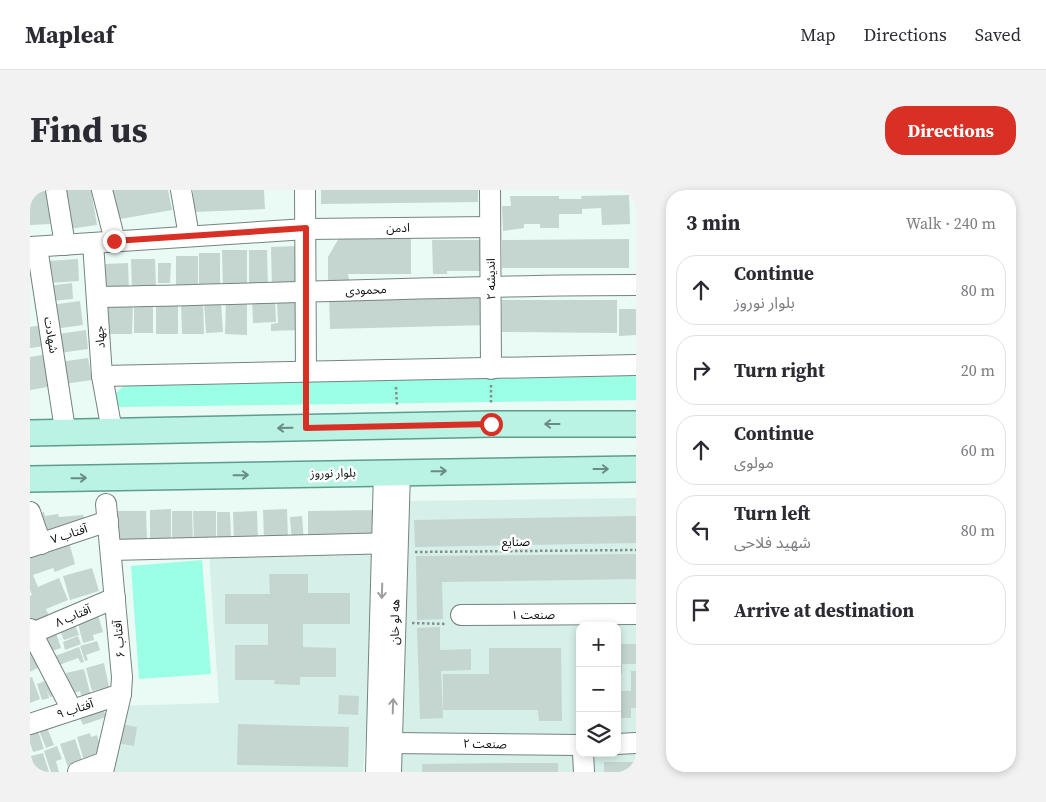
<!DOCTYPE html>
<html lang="en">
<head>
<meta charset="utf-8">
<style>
	body { margin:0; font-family:"Source Serif 4","Noto Sans Arabic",serif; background:#f2f2f3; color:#2b2b33 }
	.controls { position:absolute; right:15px; bottom:15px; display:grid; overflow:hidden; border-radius:10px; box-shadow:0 2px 8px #0003 }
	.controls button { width:45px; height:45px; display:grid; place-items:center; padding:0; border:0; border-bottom:1px solid #e1e1e2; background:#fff; color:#2b2b33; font:25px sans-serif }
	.stop { position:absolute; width:15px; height:15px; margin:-11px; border:4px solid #d93025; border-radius:50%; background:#fff }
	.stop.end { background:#d93025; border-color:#fff; box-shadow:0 1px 5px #0008 }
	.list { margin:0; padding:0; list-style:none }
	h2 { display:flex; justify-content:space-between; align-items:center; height:65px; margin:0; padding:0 20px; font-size:21px }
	h2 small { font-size:16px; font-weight:400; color:#7c7c81 }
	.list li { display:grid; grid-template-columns:32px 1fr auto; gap:15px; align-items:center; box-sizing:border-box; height:70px; margin:0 10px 10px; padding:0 10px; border:1px solid #e1e1e2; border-radius:20px }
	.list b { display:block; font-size:19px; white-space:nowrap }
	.list p { margin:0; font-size:16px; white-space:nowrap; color:#7c7c81 }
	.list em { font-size:16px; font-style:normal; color:#7c7c81 }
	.icon { flex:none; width:28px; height:28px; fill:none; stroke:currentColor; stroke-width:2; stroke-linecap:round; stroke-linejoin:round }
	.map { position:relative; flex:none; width:606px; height:582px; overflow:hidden; border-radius:20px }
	header { display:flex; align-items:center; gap:30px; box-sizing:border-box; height:70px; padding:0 25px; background:#fff; border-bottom:1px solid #e1e1e2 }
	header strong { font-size:24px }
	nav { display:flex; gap:28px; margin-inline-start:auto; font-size:18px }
	.intro { display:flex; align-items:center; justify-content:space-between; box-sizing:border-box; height:120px; padding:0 30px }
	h1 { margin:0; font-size:35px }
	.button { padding:12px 22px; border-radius:20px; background:#d93025; color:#fff; font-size:18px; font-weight:700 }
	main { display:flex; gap:30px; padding:0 30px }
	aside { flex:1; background:#fff; border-radius:20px; box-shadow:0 2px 8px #0003 }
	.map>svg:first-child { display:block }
	.built { fill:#d6efe8; fill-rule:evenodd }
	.green { fill:#9affe4 }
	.building { fill:#c5d5d0 }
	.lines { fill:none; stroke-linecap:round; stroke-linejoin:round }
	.minor-casing { stroke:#74847f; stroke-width:22 }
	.major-casing { stroke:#5e9d8c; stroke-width:28 }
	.path { stroke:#838f8c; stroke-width:2.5; stroke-dasharray:2.5 2.5; stroke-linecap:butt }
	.minor { stroke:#fff; stroke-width:20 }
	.major { stroke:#baf2e3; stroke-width:25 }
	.oneway { stroke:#6a8c83 }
	.oneway2 { stroke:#9d9f9e }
	.route { stroke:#d93025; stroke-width:6 }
	.labels { text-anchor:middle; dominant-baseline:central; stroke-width:5; stroke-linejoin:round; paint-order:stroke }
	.street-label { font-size:12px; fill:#090f0d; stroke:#fff }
</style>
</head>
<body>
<header>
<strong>Mapleaf</strong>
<nav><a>Map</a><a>Directions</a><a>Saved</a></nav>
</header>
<div class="intro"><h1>Find us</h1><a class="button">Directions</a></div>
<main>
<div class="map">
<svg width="606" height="582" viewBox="0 0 606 582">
	<rect width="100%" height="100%" fill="#eafbf6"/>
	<g class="built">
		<path d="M606,308V582H370L376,311ZM550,436H587V563H550Z"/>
		<path d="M349,362L333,582H74L84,516L189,513L179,365Z"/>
	</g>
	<g class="green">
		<path d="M606,185V210L87,217L85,204L99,191Z"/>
		<path d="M172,370L181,484L109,489L101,376Z"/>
	</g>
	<g class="building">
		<path d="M0,0H17L20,34L0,35Z"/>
		<path d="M32,0H61L67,35L39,39Z"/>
		<path d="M79,0H138L142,20L84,30Z"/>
		<path d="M163,0H234L235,19L164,22Z"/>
		<path d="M291,0H448V12L291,14Z"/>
		<path d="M599,5L600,34L572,35L571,18L552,19V24H529V38H510V34H494V38L473,41L472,16H481L480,6H529V9H552L551,6Z"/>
		<path d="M381,47V84H318L319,90H298V67L309,48Z"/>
		<path d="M599,49V78H472V50Z"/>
		<path d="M402,50H453V81H417V84H403Z"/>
		<path d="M267,56L268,97L242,98L241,57Z"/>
		<path d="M192,60H217V97L193,98Z"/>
		<path d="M219,60H237L238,97H219Z"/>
		<path d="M169,63H190V95L169,96Z"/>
		<rect x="146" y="66" width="22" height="31"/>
		<path d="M48,69L49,91L19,93L17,71Z"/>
		<path d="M101,69H125L126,100H102Z"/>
		<path d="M98,73L99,102L76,103L75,74Z"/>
		<path d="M128,73H141L140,93H128Z"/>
		<path d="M42,93L43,109L20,111L18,96Z"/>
		<path d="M457,100L458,135L300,139L299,104Z"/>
		<path d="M245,108L246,132L223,133L222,109Z"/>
		<path d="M173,110L174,144H152L151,111Z"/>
		<path d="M196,110H217V145L195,144Z"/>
		<path d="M269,110L270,140L241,141V134L248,133L247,111Z"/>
		<path d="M472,110H587V143L472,142Z"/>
		<path d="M50,111L53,135L24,139L21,115Z"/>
		<path d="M78,111H103L102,144H78Z"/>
		<rect x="126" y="111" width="22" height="33"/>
		<rect x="104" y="113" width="19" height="30"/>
		<path d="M174,113H191L193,142L176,143Z"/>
		<path d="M589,119H606V145L589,146Z"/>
		<path d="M12,135L15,156L0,158V137Z"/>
		<path d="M56,140L58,159L30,163L28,144Z"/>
		<path d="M18,164L23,196L0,200V167Z"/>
		<path d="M58,168L62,190L34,194L30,172Z"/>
		<path d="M141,319V348H120V320Z"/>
		<path d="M257,319L258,350L234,351L233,320Z"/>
		<path d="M349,320V347H278V321Z"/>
		<path d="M81,321H116L117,350L82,351Z"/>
		<path d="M142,321H162L163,352L142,353Z"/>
		<path d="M163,321H186V350H164Z"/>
		<path d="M227,321L228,353H204L203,322Z"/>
		<path d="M14,322L15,326L28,324L29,327L53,325L56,332L11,347L4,325Z"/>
		<path d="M187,322H200L201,348H187Z"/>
		<path d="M272,326L274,352L262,353L260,327Z"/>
		<path d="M606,326V353L385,357L384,330Z"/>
		<path d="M38,349L45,374L25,382L23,378L3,385L8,397L29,388L38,410L16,419L21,431L0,440V406L2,405L0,400V361Z"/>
		<path d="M606,364V389L412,392L413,429L387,430L386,366Z"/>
		<path d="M62,378L69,401L40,410L33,386Z"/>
		<path d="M239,384H278V403H320V434H273V457L306,458V487H270V495L244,494L245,490H205V455H238V434H195V404H240Z"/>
		<path d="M68,425L73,442L63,445L64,450L53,453L47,430Z"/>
		<path d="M44,432L49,445L34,450L29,438Z"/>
		<path d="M410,437V460L441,459V480L411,481L413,528L390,529L387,438Z"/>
		<path d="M26,443L31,458L17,463L12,448Z"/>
		<path d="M48,446L51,454L35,460L33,452Z"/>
		<path d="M0,449L15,474L0,482Z"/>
		<path d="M67,451L70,460L56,465L58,470L55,471L50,456Z"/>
		<path d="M587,454H606V474H592V484H587Z"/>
		<path d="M49,457L54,472L51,473L48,468L29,475L25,466Z"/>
		<path d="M459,458H531L532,531H509L508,520H413V484H459Z"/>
		<path d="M74,473L79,497L62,501L56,478Z"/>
		<path d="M54,479L61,506L52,508L50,501L41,504L36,483Z"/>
		<path d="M601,481H606V518H601V528H587V501H601Z"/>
		<path d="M27,484L34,503L20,507L17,501L19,508L12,510L7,494L15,491L14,488Z"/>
		<path d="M2,487L10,509L0,513V488Z"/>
		<path d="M309,505L329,506L328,525L308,524Z"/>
		<path d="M72,515L76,527L53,535L48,524Z"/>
		<path d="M89,534L107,537L104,556L86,553Z"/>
		<path d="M208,534L319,537L318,577L207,575Z"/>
		<path d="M16,535L24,555L16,558L8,538Z"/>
		<path d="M7,538L14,559L3,562L0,553V541Z"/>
		<path d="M60,543L61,547L67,545L74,569L55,574L47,547Z"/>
		<path d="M45,549L54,576L39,580L30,554Z"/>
		<path d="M27,556L32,569L26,571L29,582H21L14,561Z"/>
		<path d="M13,563L19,582H6L1,566Z"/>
		<rect x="574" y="572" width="32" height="10"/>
		<path d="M483,573H528V582H392V574Z"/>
	</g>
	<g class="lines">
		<g class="minor-casing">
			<g id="minor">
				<path d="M26,0L35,55"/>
				<path d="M72,0L85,51"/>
				<path d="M151,0L159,46"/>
				<path d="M275,0L276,182"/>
				<path d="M460,0L461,179"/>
				<path d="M63,53L72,186L82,241"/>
				<path d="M0,57L276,39L460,37"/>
				<path d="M7,57L34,233"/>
				<path d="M67,107C247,104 426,95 606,95"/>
				<path d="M72,186L606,175"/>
				<path d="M0,322L11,354"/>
				<path d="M0,357L78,331"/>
				<path d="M81,360L366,353"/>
				<path d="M431,425L606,424"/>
				<path d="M0,439L42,520"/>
				<path d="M0,444L85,408"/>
				<path d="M0,534L91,504"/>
				<path d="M361,553L550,555"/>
				<path d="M587,554L606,553"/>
				<path d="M553,563L554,582"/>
				<path d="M48,582L75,572"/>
				<path d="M73,582L91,504L92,487L76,314"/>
				<path d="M346,582L354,282"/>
				<path d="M361,582L370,282"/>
			</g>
		</g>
		<g class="major-casing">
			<g id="major">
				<path d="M0,243L461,234H606"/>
				<path d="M0,289L606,279"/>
			</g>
		</g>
		<g class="path">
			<path d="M461,195V215"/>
			<path d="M366,197L367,216"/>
			<path d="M276,199V219"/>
			<path d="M385,362L606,360"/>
			<path d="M382,433L417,434"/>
		</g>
		<use href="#minor" class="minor"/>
		<use href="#major" class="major"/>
	</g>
	<defs><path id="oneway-shaft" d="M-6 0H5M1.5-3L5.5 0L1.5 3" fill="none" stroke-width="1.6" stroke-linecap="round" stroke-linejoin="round" transform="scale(1.25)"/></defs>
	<g class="oneway">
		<use href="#oneway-shaft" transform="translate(522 234) rotate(180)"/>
		<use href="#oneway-shaft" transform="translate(255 238) rotate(179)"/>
		<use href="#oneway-shaft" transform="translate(571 279)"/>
		<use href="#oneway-shaft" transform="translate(409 281) rotate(-1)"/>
		<use href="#oneway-shaft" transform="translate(211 285) rotate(-1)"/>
		<use href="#oneway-shaft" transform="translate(49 288) rotate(-1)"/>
	</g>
	<g class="oneway2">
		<use href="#oneway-shaft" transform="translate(352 401) rotate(92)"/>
		<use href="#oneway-shaft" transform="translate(363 516) rotate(-88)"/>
	</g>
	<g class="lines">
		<path class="route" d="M84,51L276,38V238L461,234"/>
	</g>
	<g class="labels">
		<g class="street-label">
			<text x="368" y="38">ادمن</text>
			<text transform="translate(461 89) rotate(-91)">اندیشه ۲</text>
			<text transform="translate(336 100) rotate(-3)">محمودی</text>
			<text transform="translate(21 145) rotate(81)">شهادت</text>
			<text transform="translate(70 147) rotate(-94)">جهاد</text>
			<text transform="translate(303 283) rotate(-1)">بلوار نوروز</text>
			<text transform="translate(39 344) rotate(-18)">آفتاب ۷</text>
			<text x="486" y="352">صنایع</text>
			<text x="503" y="425">صنعت ۱</text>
			<text transform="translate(43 426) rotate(-23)">آفتاب ۸</text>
			<text transform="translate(365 432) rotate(-89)">هه لو خان</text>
			<text transform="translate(89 449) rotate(-95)">آفتاب ۶</text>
			<text transform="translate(45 519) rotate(-18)">آفتاب ۹</text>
			<text transform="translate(455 554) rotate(1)">صنعت ۲</text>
		</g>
	</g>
</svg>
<div class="controls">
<button>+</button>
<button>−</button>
<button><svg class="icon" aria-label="layers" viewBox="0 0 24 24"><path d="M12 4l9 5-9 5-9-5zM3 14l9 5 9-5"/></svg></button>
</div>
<div class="stop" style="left:461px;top:234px"></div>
<div class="stop end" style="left:84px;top:51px"></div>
</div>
<aside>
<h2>3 min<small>Walk · 240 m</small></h2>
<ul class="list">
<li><svg class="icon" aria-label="ahead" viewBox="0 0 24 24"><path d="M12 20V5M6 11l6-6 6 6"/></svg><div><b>Continue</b><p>بلوار نوروز</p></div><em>80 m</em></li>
<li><svg class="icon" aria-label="right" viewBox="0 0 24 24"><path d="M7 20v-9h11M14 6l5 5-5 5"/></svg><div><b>Turn right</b></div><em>20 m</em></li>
<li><svg class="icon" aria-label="ahead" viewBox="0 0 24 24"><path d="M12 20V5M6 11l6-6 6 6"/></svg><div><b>Continue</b><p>مولوی</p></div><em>60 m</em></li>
<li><svg class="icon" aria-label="left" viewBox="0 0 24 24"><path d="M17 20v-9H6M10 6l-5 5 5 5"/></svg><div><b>Turn left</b><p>شهید فلاحی</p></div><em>80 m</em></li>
<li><svg class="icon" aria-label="arrive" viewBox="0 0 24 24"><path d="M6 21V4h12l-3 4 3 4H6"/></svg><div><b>Arrive at destination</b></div></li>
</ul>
</aside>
</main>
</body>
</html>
